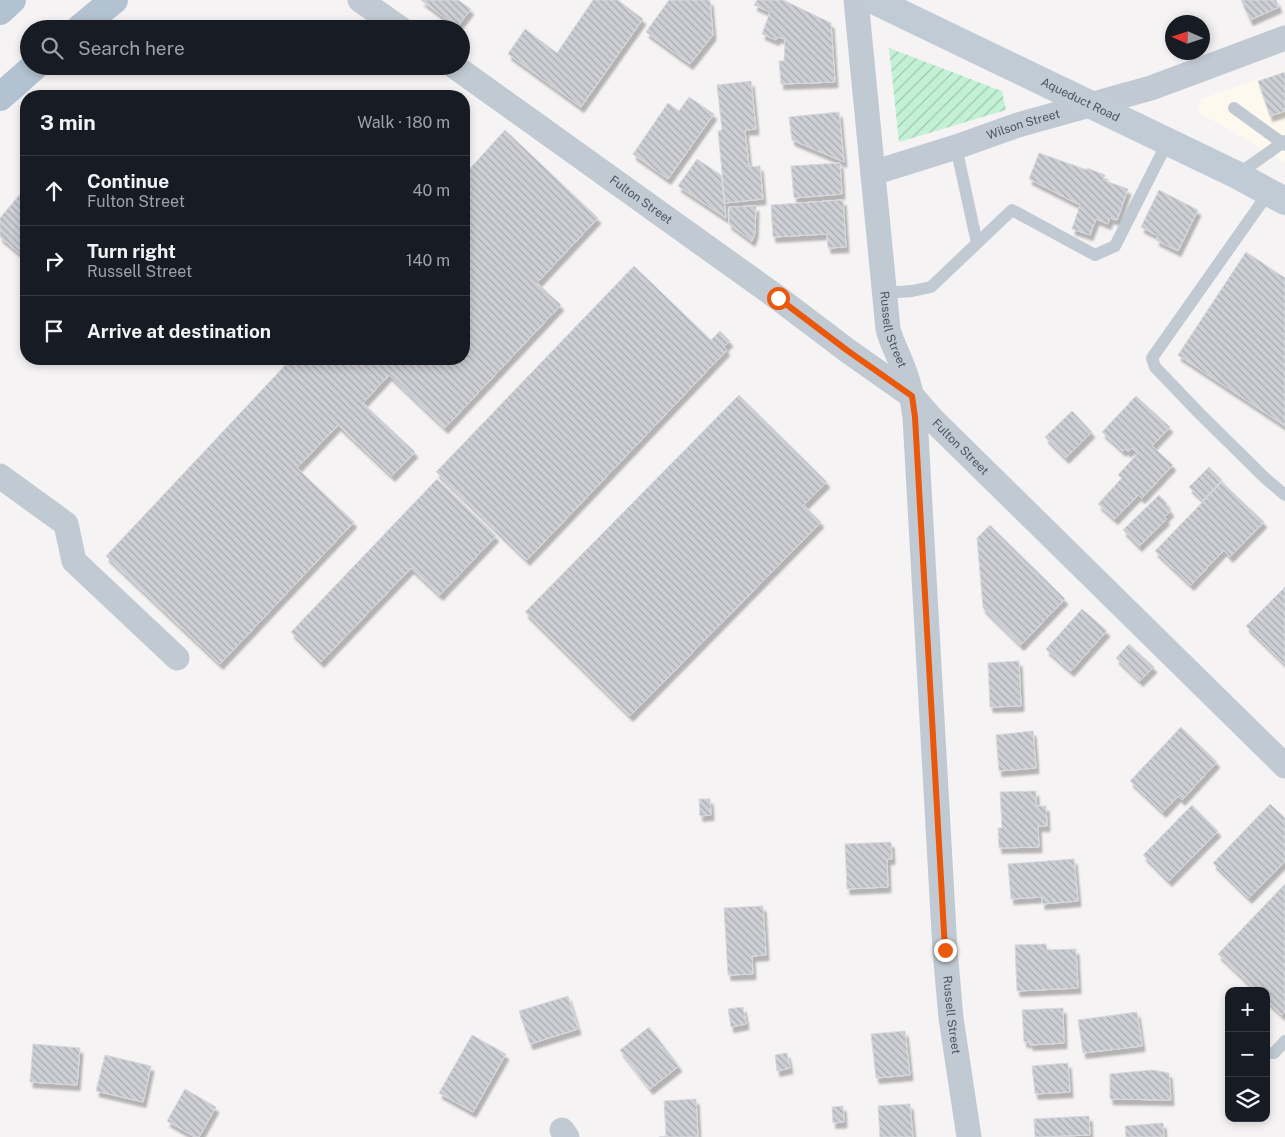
<!DOCTYPE html>
<html lang="en">
<head>
<meta charset="utf-8">
<style>
	body { margin:0; font-family:"Public Sans",sans-serif; background:#20242c; color:#f1f3f6 }
	.controls { position:absolute; right:15px; bottom:15px; display:grid; overflow:hidden; border-radius:10px; box-shadow:0 2px 8px #0003 }
	.controls button { width:45px; height:45px; display:grid; place-items:center; padding:0; border:0; border-bottom:1px solid #363941; background:#171b24; color:#f1f3f6; font:25px sans-serif }
	.compass { position:absolute; left:1165px; top:15px; width:45px; height:45px; border-radius:50%; background:#171b24; box-shadow:0 2px 8px #0003; rotate:273deg }
	.stop { position:absolute; width:15px; height:15px; margin:-11px; border:4px solid #ea580c; border-radius:50%; background:#fff }
	.stop.end { background:#ea580c; border-color:#fff; box-shadow:0 1px 5px #0008 }
	.list { margin:0; padding:0; list-style:none }
	h2 { display:flex; justify-content:space-between; align-items:center; height:65px; margin:0; padding:0 20px; font-size:21px }
	h2 small { font-size:16px; font-weight:400; color:#9ea1a6 }
	.list li { display:grid; grid-template-columns:32px 1fr auto; gap:15px; align-items:center; box-sizing:border-box; height:70px; padding:0 20px; border-top:1px solid #363941 }
	.list b { display:block; font-size:19px; white-space:nowrap }
	.list p { margin:0; font-size:16px; white-space:nowrap; color:#9ea1a6 }
	.list em { font-size:16px; font-style:normal; color:#9ea1a6 }
	.icon { flex:none; width:28px; height:28px; fill:none; stroke:currentColor; stroke-width:2; stroke-linecap:round; stroke-linejoin:round }
	.map { position:relative; flex:none; width:1285px; height:1137px; overflow:hidden }
	.search { position:absolute; background:#171b24; box-shadow:0 2px 8px #0003; left:20px; top:20px; width:450px; height:55px; display:flex; align-items:center; gap:12px; box-sizing:border-box; padding:0 18px; border-radius:28px; color:#9ea1a6; font-size:19px }
	.panel { position:absolute; background:#171b24; box-shadow:0 2px 8px #0003; left:20px; top:90px; width:450px; height:275px; border-radius:20px }
	.map>svg:first-child { display:block }
	.commercial { fill:#fdf9ef }
	.garden { fill:url(#garden-furrows) }
	.building { fill:url(#building-back-hatch); stroke:#d7d9de; filter:url(#shadow) }
	.lines { fill:none; stroke-linecap:round; stroke-linejoin:round }
	.lane { stroke:#c1cad2; stroke-width:12 }
	.street { stroke:#c1cad2; stroke-width:25 }
	.secondary { stroke:#c1cbd6; stroke-width:28 }
	.primary { stroke:#b3c2d1; stroke-width:28 }
	.route { stroke:#ea580c; stroke-width:6 }
	.labels { text-anchor:middle; dominant-baseline:central; stroke-width:4.5; stroke-linejoin:round; paint-order:stroke }
	.street-label { font-size:12px; fill:#4a5661; stroke:#fff }
</style>
</head>
<body>
<div class="map">
<svg width="1285" height="1137" viewBox="0 0 1285 1137">
	<defs>
		<pattern id="garden-furrows" width="10" height="10" patternUnits="userSpaceOnUse" patternTransform="scale(1.25)"><rect width="10" height="10" fill="#c3f1d5"/><path d="M-1 1l2-2M0 10L10 0M9 11l2-2" fill="none" stroke="#a0c6b0"/></pattern>
		<pattern id="building-back-hatch" width="6" height="6" patternUnits="userSpaceOnUse" patternTransform="scale(1.25)"><rect width="6" height="6" fill="#cdcfd5"/><path d="M-1 5l2 2M0 0l6 6M5-1l2 2" fill="none" stroke="#a8abb0"/></pattern>
		<filter id="shadow"><feDropShadow dx="3" dy="5.5" stdDeviation="1" flood-color="#0004"/></filter>
	</defs>
	<rect width="100%" height="100%" fill="#f5f3f3"/>
	<path class="commercial" d="M1285,70V162L1201,114L1198,107L1201,99Z"/>
	<path class="garden" d="M889,48L1002,91L1006,110L899,142Z"/>
	<g class="building">
		<path d="M421,0H458L471,9L457,27Z"/>
		<path d="M593,0H618L643,19L581,107L508,54L525,29L557,53Z"/>
		<path d="M669,0H710L713,35L690,64L646,32Z"/>
		<path d="M757,0H783L831,23L835,82L781,84L779,61H784L785,39L778,37L776,40L762,34L770,12L754,5Z"/>
		<path d="M1241,0H1276L1279,7L1250,20Z"/>
		<path d="M1285,72V111L1270,116L1258,81Z"/>
		<path d="M751,81L756,129L745,130L749,167L760,166L763,199L725,203L718,131L722,130L717,85Z"/>
		<path d="M689,97L714,114L668,179L633,154L668,103L679,111Z"/>
		<path d="M839,112L844,162L792,140L789,117Z"/>
		<path d="M505,130L598,218L537,283L561,305L445,428L389,375L363,403L415,452L392,476L338,425L297,468L354,522L220,664L106,556L291,359H464V175Z"/>
		<path d="M1039,153L1087,170V168L1105,175L1103,180L1128,189L1117,220L1110,218L1108,224L1096,219L1090,235L1072,229L1080,205L1029,179Z"/>
		<path d="M697,159L721,175L726,218L678,186Z"/>
		<path d="M840,163L842,194L794,198L791,166Z"/>
		<path d="M26,187V259L0,237V218Z"/>
		<path d="M1159,190L1198,210L1178,251L1156,240L1158,236L1141,227Z"/>
		<path d="M843,200L846,247L828,248L827,234L773,237L771,205Z"/>
		<path d="M756,206L755,233L752,241L729,224V207Z"/>
		<path d="M1246,252L1285,278V426L1178,355Z"/>
		<path d="M634,266L711,340L720,331L730,341L724,347L727,350L527,560L436,472Z"/>
		<path d="M739,395L827,482L804,505L821,522L630,716L525,612Z"/>
		<path d="M1136,396L1170,427L1152,446L1173,465L1142,498L1138,495L1115,519L1098,504L1122,478L1118,475L1138,453L1132,448L1128,452L1125,449L1123,451L1102,432Z"/>
		<path d="M1072,411L1092,432L1066,458L1045,437Z"/>
		<path d="M1209,467L1222,480L1203,500L1189,487Z"/>
		<path d="M437,479L496,536L440,595L411,568L321,662L291,632Z"/>
		<path d="M1222,482L1264,522L1230,557L1224,550L1191,585L1155,551Z"/>
		<path d="M1159,495L1167,503L1166,505L1171,511L1164,518L1167,519L1139,546L1123,530Z"/>
		<path d="M990,525L1065,599L1021,645L983,608L977,538Z"/>
		<path d="M1285,587V664L1246,626Z"/>
		<path d="M1082,609L1107,631L1071,671L1046,649Z"/>
		<path d="M1129,644L1154,667L1140,681L1116,658Z"/>
		<path d="M1019,661L1021,706L990,707L988,663Z"/>
		<path d="M1181,727L1217,762L1182,800L1178,796L1163,812L1130,781Z"/>
		<path d="M1033,731L1036,768L999,771L996,735Z"/>
		<path d="M1036,791V806H1046L1047,826H1038L1039,847L999,848L998,828H1002L1000,792Z"/>
		<path d="M699,799H710L711,815L700,816Z"/>
		<path d="M1270,804L1285,818V861L1249,898L1213,863Z"/>
		<path d="M1192,805L1218,831L1169,881L1143,855Z"/>
		<path d="M891,842L892,859H887L888,887L847,889L845,844Z"/>
		<path d="M1074,859L1078,901L1042,904V897L1011,899L1008,864Z"/>
		<path d="M1285,884V1012L1282,1015L1266,1000V991H1257L1218,954Z"/>
		<path d="M763,906L766,955L752,956L753,974L728,975L724,908Z"/>
		<path d="M1046,944L1047,950L1076,949L1078,988L1017,991L1015,945Z"/>
		<path d="M568,996L578,1029L530,1044L519,1011Z"/>
		<path d="M743,1007L746,1024L731,1027L728,1009Z"/>
		<path d="M1063,1008L1064,1043L1030,1045V1042H1024L1022,1010Z"/>
		<path d="M1137,1012L1142,1046L1083,1053L1078,1020Z"/>
		<path d="M649,1027L679,1066L650,1089L620,1050Z"/>
		<path d="M905,1031L910,1075L876,1078L871,1034Z"/>
		<path d="M472,1035L506,1054L473,1112L439,1093Z"/>
		<path d="M33,1044L80,1048L77,1085L30,1082Z"/>
		<path d="M787,1053L790,1068L777,1071L775,1055Z"/>
		<path d="M105,1055L151,1066L143,1102L96,1091Z"/>
		<path d="M1068,1063L1070,1092L1035,1094L1032,1066Z"/>
		<path d="M1152,1070L1169,1073L1171,1100L1110,1099V1074Z"/>
		<path d="M185,1089L216,1107L199,1137H195L167,1121Z"/>
		<path d="M696,1099L698,1137H659L666,1136L664,1101Z"/>
		<path d="M910,1104L913,1137H880L878,1106Z"/>
		<path d="M843,1106L844,1122L833,1123L832,1107Z"/>
		<path d="M1089,1116L1090,1135L1035,1137L1034,1119Z"/>
		<path d="M1163,1123L1164,1137H1126L1125,1126Z"/>
	</g>
	<g class="lines">
		<g class="lane">
			<path d="M1234,108L1285,145"/>
			<path d="M956,147L977,243"/>
			<path d="M1237,175L1285,141"/>
			<path d="M1269,192L1152,358L1155,367L1199,413L1265,478L1285,495"/>
			<path d="M884,293L912,291L931,287L1012,210L1095,255L1115,246L1168,141"/>
			<path d="M1266,1053H1274L1285,1041"/>
		</g>
		<g class="street">
			<path d="M360,0L401,29"/>
			<path id="s1" d="M856,0L888,329C892,344 899,356 904,370C910,386 913,401 915,417L945,950L951,1018L969,1137"/>
			<path id="s2" d="M454,66L778,298L848,351L912,396L933,420L1285,766"/>
			<path id="s3" d="M873,173L956,147L1018,125L1151,88L1285,38"/>
			<path d="M0,476L66,524L74,561L177,658"/>
			<path d="M562,1130L567,1137"/>
		</g>
		<path class="secondary" id="s4" d="M873,0L1237,175L1285,201"/>
		<g class="primary">
			<path d="M0,11L12,0"/>
			<path d="M79,29L114,0"/>
			<path d="M0,97L35,66"/>
		</g>
	</g>
	<g class="lines">
		<path class="route" d="M778,298L848,351L912,396L915,417L945,950"/>
	</g>
	<g class="labels">
		<g class="street-label">
			<text stroke="none"><textPath href="#s4" startOffset="230">Aqueduct Road</textPath></text>
			<text stroke="none"><textPath href="#s3" startOffset="158">Wilson Street</textPath></text>
			<text stroke="none"><textPath href="#s2" startOffset="230">Fulton Street</textPath></text>
			<text stroke="none"><textPath href="#s1" startOffset="332">Russell Street</textPath></text>
			<text stroke="none"><textPath href="#s2" startOffset="635">Fulton Street</textPath></text>
			<text stroke="none"><textPath href="#s1" startOffset="1022">Russell Street</textPath></text>
		</g>
	</g>
</svg>
<div class="controls">
<button>+</button>
<button>−</button>
<button><svg class="icon" aria-label="layers" viewBox="0 0 24 24"><path d="M12 4l9 5-9 5-9-5zM3 14l9 5 9-5"/></svg></button>
</div>
<svg class="compass" viewBox="-18 -18 36 36"><path d="M0-13l5 13h-10z" fill="#e53935"/><path d="M0 13l5-13h-10z" fill="#9ea1a6"/></svg>
<div class="stop" style="left:778px;top:298px"></div>
<div class="stop end" style="left:945px;top:950px"></div>
<div class="search"><svg class="icon" aria-label="search" viewBox="0 0 24 24"><circle cx="10" cy="10" r="6"/><path d="M15 15l6 6"/></svg>Search here</div>
<section class="panel">
<h2>3 min<small>Walk · 180 m</small></h2>
<ul class="list">
<li><svg class="icon" aria-label="ahead" viewBox="0 0 24 24"><path d="M12 20V5M6 11l6-6 6 6"/></svg><div><b>Continue</b><p>Fulton Street</p></div><em>40 m</em></li>
<li><svg class="icon" aria-label="right" viewBox="0 0 24 24"><path d="M7 20v-9h11M14 6l5 5-5 5"/></svg><div><b>Turn right</b><p>Russell Street</p></div><em>140 m</em></li>
<li><svg class="icon" aria-label="arrive" viewBox="0 0 24 24"><path d="M6 21V4h12l-3 4 3 4H6"/></svg><div><b>Arrive at destination</b></div></li>
</ul>
</section>
</div>
</body>
</html>
